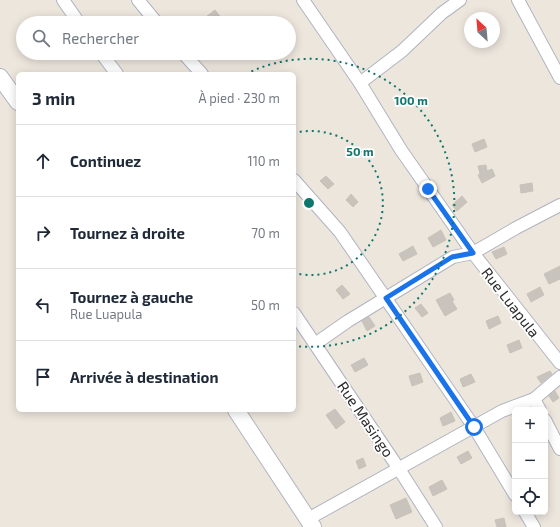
<!DOCTYPE html>
<html lang="fr">
<head>
<meta charset="utf-8">
<style>
	body { margin:0; font-family:"Exo 2",sans-serif; background:#f6f6f7; color:#1f2937 }
	.controls { position:absolute; right:12px; bottom:12px; display:grid; overflow:hidden; border-radius:6px; box-shadow:0 2px 10px #0003 }
	.controls button { width:36px; height:36px; display:grid; place-items:center; padding:0; border:0; border-bottom:1px solid #e0e1e3; background:#fff; color:#1f2937; font:20px sans-serif }
	.compass { position:absolute; left:464px; top:12px; width:36px; height:36px; border-radius:50%; background:#fff; box-shadow:0 2px 10px #0003; rotate:334deg }
	.stop { position:absolute; width:12px; height:12px; margin:-9px; border:3px solid #1a73e8; border-radius:50%; background:#fff }
	.stop.end { background:#1a73e8; border-color:#fff; box-shadow:0 1px 4px #0008 }
	.list { margin:0; padding:0; list-style:none }
	h2 { display:flex; justify-content:space-between; align-items:center; height:52px; margin:0; padding:0 16px; font-size:17px }
	h2 small { font-size:13px; font-weight:400; color:#747a83 }
	.list li { display:grid; grid-template-columns:26px 1fr auto; gap:12px; align-items:center; box-sizing:border-box; height:72px; padding:0 16px; border-top:1px solid #e0e1e3 }
	.list b { display:block; font-size:15px; white-space:nowrap }
	.list p { margin:0; font-size:13px; white-space:nowrap; color:#747a83 }
	.list em { font-size:13px; font-style:normal; color:#747a83 }
	.icon { flex:none; width:22px; height:22px; fill:none; stroke:currentColor; stroke-width:2; stroke-linecap:round; stroke-linejoin:round }
	.map { position:relative; flex:none; width:560px; height:527px; overflow:hidden }
	.search { position:absolute; background:#fff; box-shadow:0 2px 10px #0003; left:16px; top:16px; width:280px; height:44px; display:flex; align-items:center; gap:10px; box-sizing:border-box; padding:0 14px; border-radius:22px; color:#747a83; font-size:15px }
	.panel { position:absolute; background:#fff; box-shadow:0 2px 10px #0003; left:16px; top:72px; width:280px; height:340px; border-radius:6px }
	.map>svg:first-child { display:block }
	.building { fill:#c8c3bd; stroke:#c8c2b7 }
	.lines { fill:none; stroke-linecap:round; stroke-linejoin:round }
	.minor-casing { stroke:#b1b4bf; stroke-width:14 }
	.secondary-casing { stroke:#b1b4bf; stroke-width:18 }
	.minor { stroke:#fff; stroke-width:12 }
	.secondary { stroke:#fff; stroke-width:16 }
	.route { stroke:#1a73e8; stroke-width:5 }
	.ring { fill:none; stroke:#0f766e; stroke-width:2; stroke-dasharray:2 4 }
	.labels { text-anchor:middle; dominant-baseline:central; stroke-width:3.5; stroke-linejoin:round; paint-order:stroke }
	.street-label { font-size:15px; fill:#2b2b2b; stroke:#fff }
	.centre { fill:#0f766e; stroke:#fff; stroke-width:2 }
	.ring-label { font-size:12px; text-anchor:middle; font-weight:bold; fill:#0f766e; stroke:#fff; stroke-width:3.5; stroke-linejoin:round; paint-order:stroke }
</style>
</head>
<body>
<div class="map">
<svg width="560" height="527" viewBox="0 0 560 527">
	<rect width="100%" height="100%" fill="#ede6dd"/>
	<g class="building">
		<path d="M215,10L222,19L217,23H198Z"/>
		<path d="M484,139L487,147L475,152L472,144Z"/>
		<path d="M486,165L487,171L492,169L495,176L482,183L478,175L480,174L478,166Z"/>
		<path d="M326,176L334,184L328,189L320,181Z"/>
		<path d="M532,183L533,191L521,193L520,185Z"/>
		<path d="M351,194L358,202L353,207L346,200Z"/>
		<path d="M462,196L467,202L457,211L452,205Z"/>
		<path d="M441,230L446,240L433,247L428,238Z"/>
		<path d="M413,246L417,254L403,261L399,254Z"/>
		<path d="M504,247L507,254L496,259L492,252Z"/>
		<path d="M560,266V279L549,284L544,274Z"/>
		<path d="M342,285L350,294L343,299L336,290Z"/>
		<path d="M540,287L544,295L531,302L527,294Z"/>
		<path d="M450,293L454,300L452,301L457,309L445,316L436,300Z"/>
		<path d="M421,304L428,313L422,317L415,308Z"/>
		<path d="M498,316L501,323L489,329L486,321Z"/>
		<path d="M369,317L375,326L367,331L362,321Z"/>
		<path d="M519,340L522,348L510,353L507,345Z"/>
		<path d="M364,358L368,365L355,372L351,365Z"/>
		<path d="M550,371L552,374L541,383L537,377Z"/>
		<path d="M420,373L423,382L412,386L409,376Z"/>
		<path d="M471,374L475,382L463,387L460,379Z"/>
		<path d="M555,391L559,398L553,402L549,396Z"/>
		<path d="M335,409L345,422L336,429L326,415Z"/>
		<path d="M451,412L455,421L443,426L440,418Z"/>
		<path d="M468,451L472,458L461,464L457,457Z"/>
		<path d="M363,458L366,466L359,469L356,461Z"/>
		<path d="M442,480L447,489L433,496L429,487Z"/>
		<path d="M406,498L412,512L396,519L390,505Z"/>
		<path d="M504,518L506,527H497L495,520Z"/>
	</g>
	<g class="lines">
		<g class="minor-casing">
			<g id="minor">
				<path d="M63,0L79,23"/>
				<path d="M138,0L157,23"/>
				<path d="M303,0L360,83L401,150L473,253L560,363"/>
				<path d="M518,0L560,78"/>
				<path d="M101,53L117,74"/>
				<path d="M183,53L202,74"/>
				<path d="M360,83L402,51L442,13L460,0"/>
				<path d="M294,180L340,232L474,427L515,495"/>
				<path d="M294,313L399,469L436,527"/>
				<path d="M315,344L348,321L453,257L473,253L516,228L560,205"/>
				<path d="M534,399L540,410"/>
				<path d="M545,420L560,449"/>
				<path d="M525,512L534,527"/>
				<path d="M308,519L502,411L534,399L560,377"/>
			</g>
		</g>
		<g class="secondary-casing">
			<g id="secondary">
				<path d="M0,77L18,102"/>
				<path d="M236,410L313,527"/>
			</g>
		</g>
		<use href="#minor" class="minor"/>
		<use href="#secondary" class="secondary"/>
	</g>
	<g class="lines">
		<path class="route" d="M428,189L473,253L452,257L386,298L474,427"/>
	</g>
	<g class="ring">
		<path d="M294 133A72 72 0 1 1 294 273"/>
		<path d="M246 74A144 144 0 1 1 295 346"/>
	</g>
	<g class="labels">
		<g class="street-label">
			<text transform="translate(511 302) rotate(52)">Rue Luapula</text>
			<text transform="translate(366 419) rotate(56)">Rue Masingo</text>
		</g>
	</g>
	<circle cx="309" cy="203" r="6" class="centre"/>
	<g class="ring-label">
		<text x="411" y="105">100 m</text>
		<text x="360" y="156">50 m</text>
	</g>
</svg>
<div class="controls">
<button>+</button>
<button>−</button>
<button><svg class="icon" aria-label="locate" viewBox="0 0 24 24"><circle cx="12" cy="12" r="6"/><path d="M12 2v4M12 18v4M2 12h4M18 12h4"/></svg></button>
</div>
<svg class="compass" viewBox="-18 -18 36 36"><path d="M0-13l5 13h-10z" fill="#e53935"/><path d="M0 13l5-13h-10z" fill="#747a83"/></svg>
<div class="stop" style="left:474px;top:427px"></div>
<div class="stop end" style="left:428px;top:189px"></div>
<div class="search"><svg class="icon" aria-label="search" viewBox="0 0 24 24"><circle cx="10" cy="10" r="6"/><path d="M15 15l6 6"/></svg>Rechercher</div>
<section class="panel">
<h2>3 min<small>À pied · 230 m</small></h2>
<ul class="list">
<li><svg class="icon" aria-label="ahead" viewBox="0 0 24 24"><path d="M12 20V5M6 11l6-6 6 6"/></svg><div><b>Continuez</b></div><em>110 m</em></li>
<li><svg class="icon" aria-label="right" viewBox="0 0 24 24"><path d="M7 20v-9h11M14 6l5 5-5 5"/></svg><div><b>Tournez à droite</b></div><em>70 m</em></li>
<li><svg class="icon" aria-label="left" viewBox="0 0 24 24"><path d="M17 20v-9H6M10 6l-5 5 5 5"/></svg><div><b>Tournez à gauche</b><p>Rue Luapula</p></div><em>50 m</em></li>
<li><svg class="icon" aria-label="arrive" viewBox="0 0 24 24"><path d="M6 21V4h12l-3 4 3 4H6"/></svg><div><b>Arrivée à destination</b></div></li>
</ul>
</section>
</div>
</body>
</html>
